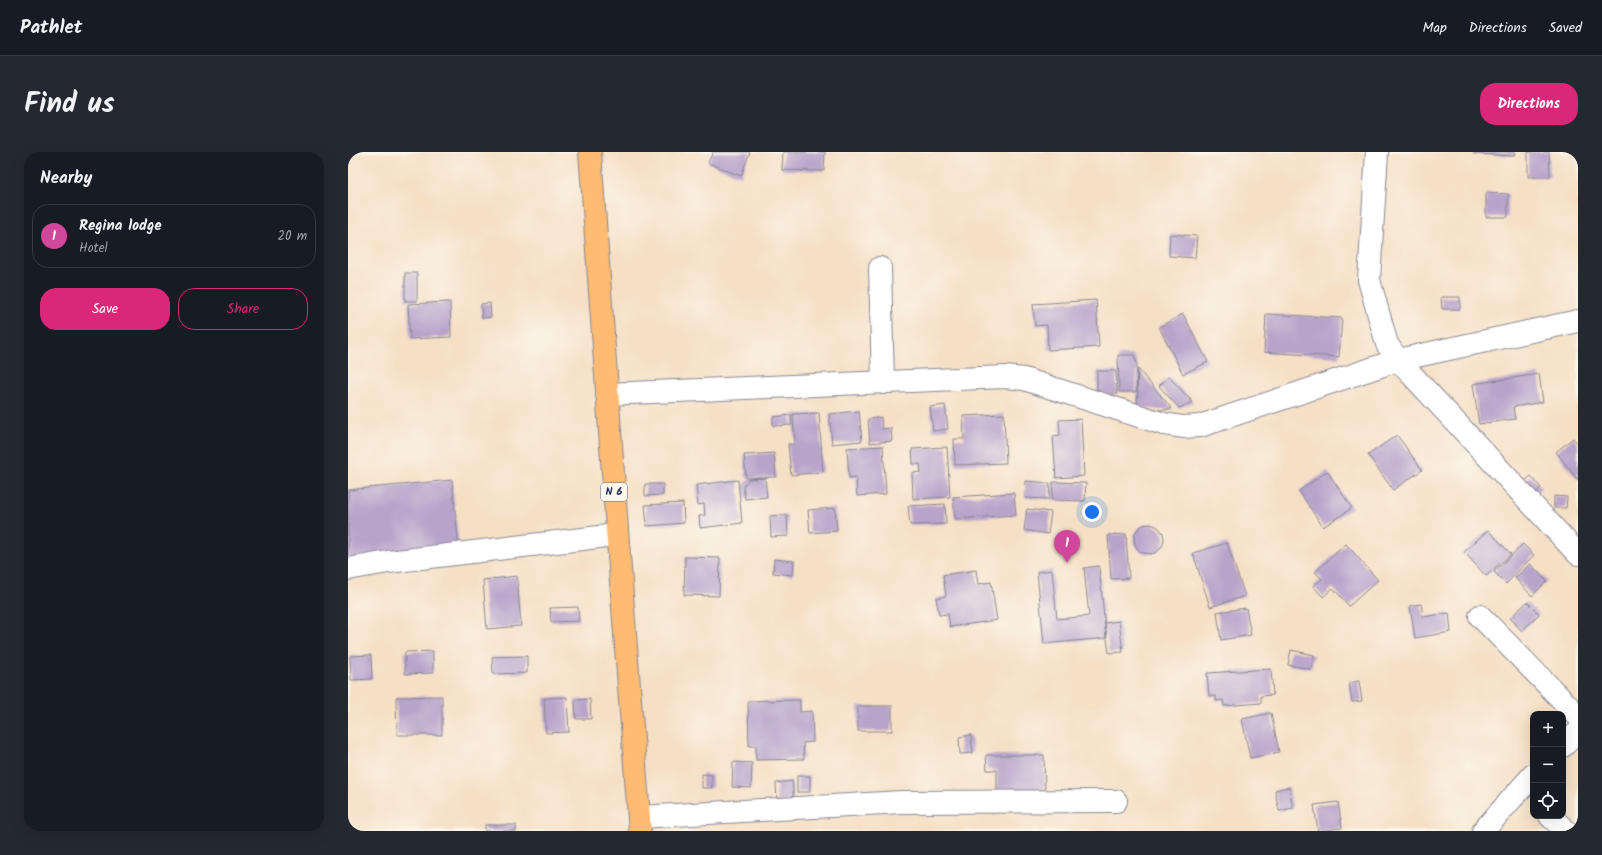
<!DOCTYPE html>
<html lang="en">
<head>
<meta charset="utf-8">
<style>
	body { margin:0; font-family:Kalam,sans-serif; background:#242831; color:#f1f3f6 }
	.controls { position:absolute; right:12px; bottom:12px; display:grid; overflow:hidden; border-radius:8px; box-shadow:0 4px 16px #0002 }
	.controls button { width:36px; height:36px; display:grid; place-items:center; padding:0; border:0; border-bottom:1px solid #363941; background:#171b24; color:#f1f3f6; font:20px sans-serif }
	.you { position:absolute; left:744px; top:360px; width:14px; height:14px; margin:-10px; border:3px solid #fff; border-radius:50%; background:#1a73e8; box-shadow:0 0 0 6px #1a73e833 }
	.badge { display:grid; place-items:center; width:26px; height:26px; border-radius:50%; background:#db2777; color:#fff; font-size:13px; font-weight:700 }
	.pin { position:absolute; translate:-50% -33px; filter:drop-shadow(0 1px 2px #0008) }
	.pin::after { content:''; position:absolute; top:21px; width:14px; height:12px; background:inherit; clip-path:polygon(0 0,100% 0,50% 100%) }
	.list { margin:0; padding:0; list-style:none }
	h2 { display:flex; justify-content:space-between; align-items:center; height:52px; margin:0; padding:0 16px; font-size:17px }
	h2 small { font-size:13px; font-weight:400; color:#9ea1a6 }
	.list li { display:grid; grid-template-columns:26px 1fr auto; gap:12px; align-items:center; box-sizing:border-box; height:64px; margin:0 8px 8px; padding:0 8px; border:1px solid #363941; border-radius:16px }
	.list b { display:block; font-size:15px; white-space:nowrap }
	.list p { margin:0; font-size:13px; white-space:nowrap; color:#9ea1a6 }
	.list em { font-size:13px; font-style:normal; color:#9ea1a6 }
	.actions { display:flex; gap:8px; padding:12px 16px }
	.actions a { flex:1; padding:9px 0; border:1px solid #db2777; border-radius:16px; text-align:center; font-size:14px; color:#db2777 }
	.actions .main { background:#db2777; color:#fff }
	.icon { flex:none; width:22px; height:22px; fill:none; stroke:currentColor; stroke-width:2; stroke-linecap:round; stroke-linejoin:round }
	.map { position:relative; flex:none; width:1230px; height:679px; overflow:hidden; border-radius:16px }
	header { display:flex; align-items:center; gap:24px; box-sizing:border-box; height:56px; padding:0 20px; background:#171b24; border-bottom:1px solid #363941 }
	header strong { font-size:19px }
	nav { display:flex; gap:22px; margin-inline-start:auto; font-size:14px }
	.intro { display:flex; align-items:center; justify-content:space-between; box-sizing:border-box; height:96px; padding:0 24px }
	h1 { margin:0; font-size:28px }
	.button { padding:10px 18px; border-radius:16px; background:#db2777; color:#fff; font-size:14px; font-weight:700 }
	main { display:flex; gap:24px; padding:0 24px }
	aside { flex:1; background:#171b24; border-radius:16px; box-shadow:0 4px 16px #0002 }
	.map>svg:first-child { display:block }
	.building { fill:#b8a3cb }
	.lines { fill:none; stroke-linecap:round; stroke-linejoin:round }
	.minor-casing { stroke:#888792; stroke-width:24 }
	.major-casing { stroke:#888792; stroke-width:24 }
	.minor { stroke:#fff; stroke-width:22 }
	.major { stroke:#febb71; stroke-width:22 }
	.labels { text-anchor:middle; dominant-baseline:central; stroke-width:3.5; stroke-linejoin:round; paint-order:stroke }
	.shield { fill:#fbf7ec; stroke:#5e6b89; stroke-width:1 }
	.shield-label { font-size:11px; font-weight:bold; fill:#1b2f5e }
</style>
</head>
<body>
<header>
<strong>Pathlet</strong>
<nav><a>Map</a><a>Directions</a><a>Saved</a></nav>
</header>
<div class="intro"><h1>Find us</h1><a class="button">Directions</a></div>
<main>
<aside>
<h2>Nearby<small></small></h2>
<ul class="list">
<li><span class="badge" style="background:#d1479c">1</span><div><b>Regina lodge</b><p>Hotel</p></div><em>20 m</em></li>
</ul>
<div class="actions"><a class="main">Save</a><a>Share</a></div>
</aside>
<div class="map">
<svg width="1230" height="679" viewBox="0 0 1230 679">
	<rect width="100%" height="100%" fill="#fbf7ec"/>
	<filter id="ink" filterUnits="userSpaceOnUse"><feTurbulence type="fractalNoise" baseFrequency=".025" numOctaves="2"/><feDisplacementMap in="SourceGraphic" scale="8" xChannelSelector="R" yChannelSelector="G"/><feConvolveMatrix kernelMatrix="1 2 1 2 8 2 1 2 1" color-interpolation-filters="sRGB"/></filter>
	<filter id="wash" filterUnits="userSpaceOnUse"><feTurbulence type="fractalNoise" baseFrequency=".012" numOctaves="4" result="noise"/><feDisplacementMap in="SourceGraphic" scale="16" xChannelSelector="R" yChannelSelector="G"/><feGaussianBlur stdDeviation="0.9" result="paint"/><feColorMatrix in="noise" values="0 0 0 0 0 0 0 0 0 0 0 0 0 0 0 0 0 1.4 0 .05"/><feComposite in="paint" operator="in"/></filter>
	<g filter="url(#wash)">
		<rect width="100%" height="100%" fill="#f5dfc5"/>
		<g id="blocks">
			<g class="building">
				<path d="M365,0H402L393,24L360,11Z"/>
				<path d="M435,0H477L476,19L434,18Z"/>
				<path d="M1126,0H1167L1166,4L1126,2Z"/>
				<path d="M1180,0H1201L1202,25H1180Z"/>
				<path d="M1138,41L1160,42V65H1138Z"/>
				<path d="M822,82L849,84L847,106L821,104Z"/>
				<rect x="57" y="121" width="12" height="28"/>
				<path d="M1093,145H1112V157H1094Z"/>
				<path d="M748,148L751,195L700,198L699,173L687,174L685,152Z"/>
				<path d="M102,150L103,185L62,187L60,152Z"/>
				<path d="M142,151L143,165L134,166L133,152Z"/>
				<path d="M835,162L860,210L835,222L811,175Z"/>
				<path d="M918,162L994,166L991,205L916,200Z"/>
				<path d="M770,203H786L789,211L788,240H771Z"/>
				<path d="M790,217L824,257L812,258L789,255Z"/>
				<path d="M749,219H768L769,242H749Z"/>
				<path d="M1191,222L1195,250L1165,255L1167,267L1131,272L1125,232Z"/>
				<path d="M821,225L845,250L831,256L811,234Z"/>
				<path d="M597,253L600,277L585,279L582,255Z"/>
				<path d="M511,259L514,289L484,292L481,262Z"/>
				<path d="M471,261L475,320L443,323L440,292H447L445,262Z"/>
				<path d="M656,262L658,311L607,313L606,287H616L615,264Z"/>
				<path d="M443,263L444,273L425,274V265Z"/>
				<path d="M533,265L534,277L543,276L544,289L522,291L520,267Z"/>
				<path d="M733,267L736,324L708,326L705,284L712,283L711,268Z"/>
				<path d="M1049,283L1074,318L1045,338L1020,303Z"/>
				<path d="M1225,286L1230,292V328L1208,300Z"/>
				<path d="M535,294L538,342L509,344L508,325L501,326L499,296Z"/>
				<path d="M599,295L602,345L565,347L564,321L573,320L572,312H565L564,297Z"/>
				<path d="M426,301L428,325L398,326L396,303Z"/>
				<path d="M979,319L1004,356L975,375L951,339Z"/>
				<path d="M1183,324L1193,336L1183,345L1172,333Z"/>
				<path d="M417,326L419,345L397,347L395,334L401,327Z"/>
				<path d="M104,328L111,396L0,407V338Z"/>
				<path d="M390,328L394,371L352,376L351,364L357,363L356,352L350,353L348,333Z"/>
				<path d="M678,329L702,331L701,347L677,346Z"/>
				<path d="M705,330L738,331L737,349L704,348Z"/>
				<path d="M297,332H315V343L297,344Z"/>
				<path d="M666,341L668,363L607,367L605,345Z"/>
				<path d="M1206,344L1219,345L1218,356H1206Z"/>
				<path d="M335,351L336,371L299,374L297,353Z"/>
				<path d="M597,352L598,372L562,373L560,354Z"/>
				<path d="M487,356L489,379L462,381L460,358Z"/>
				<path d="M679,357L703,360L700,382L676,378Z"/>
				<path d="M439,363L440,384L423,385L422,364Z"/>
				<circle cx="801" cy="387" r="15"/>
				<path d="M1140,378L1163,402L1138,424L1116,400Z"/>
				<path d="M778,382L781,426L763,427L760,383Z"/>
				<path d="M879,391L897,444L862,455L845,401Z"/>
				<path d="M998,392L1030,428L1001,454L985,436L975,445L965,434L974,427L967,420Z"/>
				<path d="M1175,392L1186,403L1158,432L1146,420Z"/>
				<path d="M337,405L372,406L371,444L336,443Z"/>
				<path d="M426,407L446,409L445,423L425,421Z"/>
				<path d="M1182,412L1199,429L1184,444L1167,426Z"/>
				<path d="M751,414L758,486L696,492L689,420L704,418L709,467L741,464L736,416Z"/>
				<path d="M628,418L630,432L643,430L649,468L602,475L600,462L591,463L588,446L598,444L595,423Z"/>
				<path d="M169,424L173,474L139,477L135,428Z"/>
				<path d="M1179,450L1191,462L1174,479L1162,466Z"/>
				<path d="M1073,452L1075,465L1101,461L1103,480L1067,486L1062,454Z"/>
				<path d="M230,455L231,469L203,470L202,456Z"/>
				<path d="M898,456L903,483L873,488L869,460Z"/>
				<path d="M771,469L775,500L761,501L757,471Z"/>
				<path d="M943,498L966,503L963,517L940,513Z"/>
				<path d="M85,499V521L57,522V500Z"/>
				<path d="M23,503L24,527L3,528L2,504Z"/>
				<path d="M179,504V521L145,522L144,505Z"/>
				<path d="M923,517L925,543L913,544V551L876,554L875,548L868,549V544H861L859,521Z"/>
				<path d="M1011,529L1014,549L1004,550L1001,531Z"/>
				<path d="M94,544V583H49L48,545Z"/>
				<path d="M219,545L221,580L198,581L196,546Z"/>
				<path d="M242,547L243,567H228L227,548Z"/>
				<path d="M452,548V560L464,559L465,590L455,591L456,607L408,608V594H401L400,549Z"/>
				<rect x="510" y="554" width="34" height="25"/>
				<path d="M923,561L931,600L902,606L894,567Z"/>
				<path d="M623,583L625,601L612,602L611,585Z"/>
				<path d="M638,603H696L697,640H649V618H639Z"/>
				<path d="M385,610L404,611L403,636L384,635Z"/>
				<path d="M354,622L364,623V636H354Z"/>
				<rect x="449" y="624" width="13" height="16"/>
				<path d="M444,629L446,649L429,651L428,631Z"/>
				<path d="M941,635L945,656L931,659L927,638Z"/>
				<path d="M990,650L994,676L970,679L966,653Z"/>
				<rect x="137" y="673" width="31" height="6"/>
			</g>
		</g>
	</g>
	<g filter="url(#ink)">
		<use href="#blocks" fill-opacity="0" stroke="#888792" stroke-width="1"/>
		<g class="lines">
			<g class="minor-casing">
				<g id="minor">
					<path d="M1029,0L1021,128L1039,192L1050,208L1230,402"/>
					<path d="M532,116L535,231"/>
					<path d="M259,242L657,225L676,227L816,272L835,275L852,274L1050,208L1230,169"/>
					<path d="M0,417L40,410L268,383"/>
					<path d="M1132,464L1230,564"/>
					<path d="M1215,594L1230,580"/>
					<path d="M1202,664L1218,679"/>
					<path d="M291,665L554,650L768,649"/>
					<path d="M1135,679L1185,623"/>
				</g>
			</g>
			<g class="major-casing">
				<path id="major" d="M242,0C258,226 274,453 292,679"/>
			</g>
			<use href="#minor" class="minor"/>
			<use href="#major" class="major"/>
		</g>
	</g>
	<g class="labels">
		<rect class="shield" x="253" y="331" width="26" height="18" rx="3"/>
		<g class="shield-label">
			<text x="266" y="340">N 6</text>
		</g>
	</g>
</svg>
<div class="controls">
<button>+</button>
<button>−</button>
<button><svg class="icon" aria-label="locate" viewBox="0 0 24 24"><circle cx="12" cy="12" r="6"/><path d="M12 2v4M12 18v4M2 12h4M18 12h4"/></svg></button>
</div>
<div class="you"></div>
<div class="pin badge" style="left:719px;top:411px;background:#d1479c">1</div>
</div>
</main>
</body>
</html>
